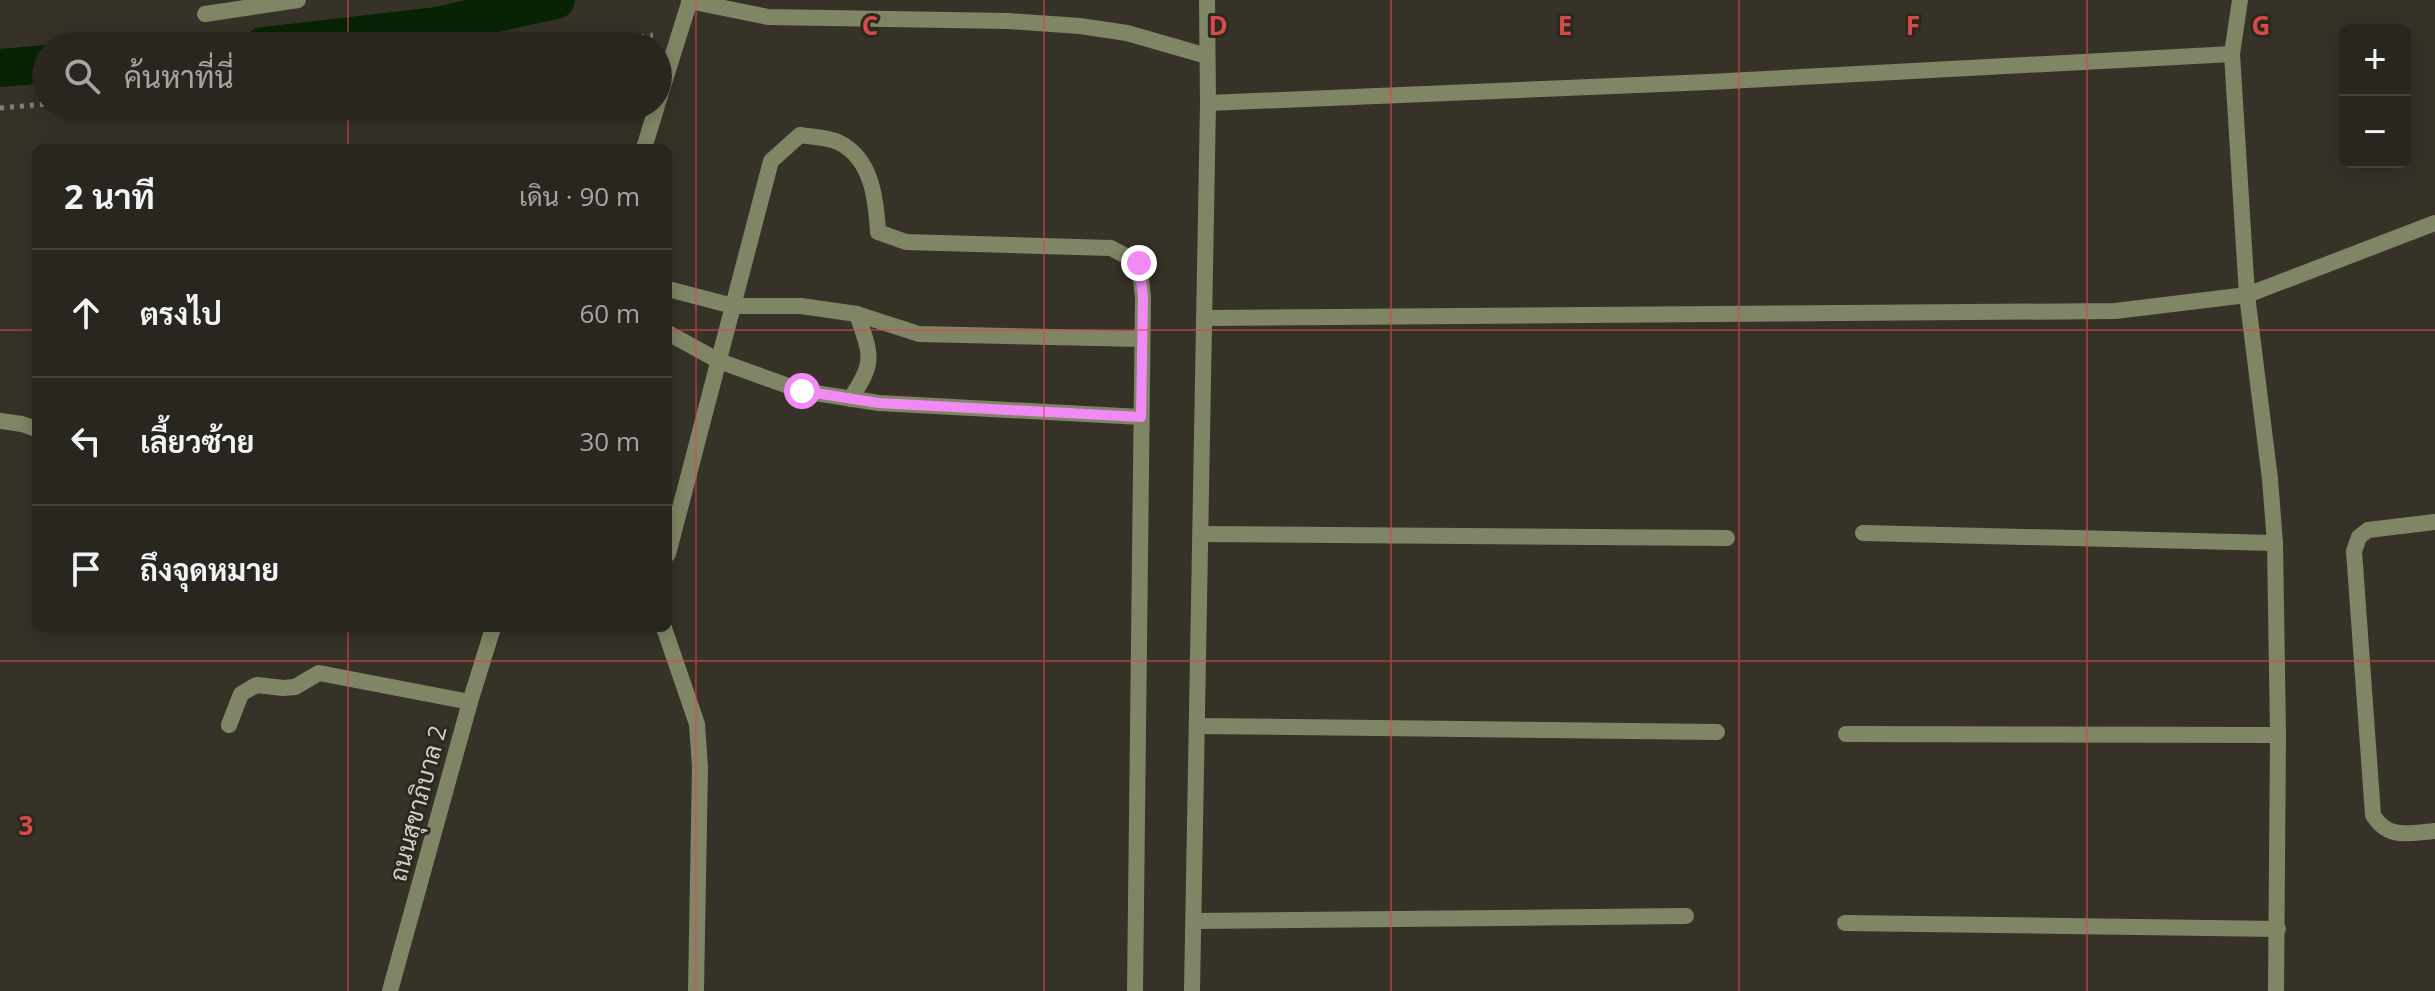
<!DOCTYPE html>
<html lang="th">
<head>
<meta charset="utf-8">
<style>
	body { margin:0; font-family:"Open Sans",Sarabun,sans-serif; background:#34322b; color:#f1f3f6 }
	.controls { position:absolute; right:24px; top:24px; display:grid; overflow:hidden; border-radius:12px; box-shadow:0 4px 20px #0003 }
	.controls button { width:72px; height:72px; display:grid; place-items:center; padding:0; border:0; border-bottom:2px solid #44433c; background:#28261e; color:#f1f3f6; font:40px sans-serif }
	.stop { position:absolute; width:24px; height:24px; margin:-18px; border:6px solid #f18af5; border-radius:50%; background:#fff }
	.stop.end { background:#f18af5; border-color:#fff; box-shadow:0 2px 8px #0008 }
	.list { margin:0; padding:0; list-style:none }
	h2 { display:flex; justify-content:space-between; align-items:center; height:104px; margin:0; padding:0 32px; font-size:34px }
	h2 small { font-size:26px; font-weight:400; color:#a5a5a4 }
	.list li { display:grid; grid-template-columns:52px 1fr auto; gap:24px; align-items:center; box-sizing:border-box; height:128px; padding:0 32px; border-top:2px solid #44433c }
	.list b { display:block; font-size:30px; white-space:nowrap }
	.list em { font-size:26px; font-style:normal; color:#a5a5a4 }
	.icon { flex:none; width:44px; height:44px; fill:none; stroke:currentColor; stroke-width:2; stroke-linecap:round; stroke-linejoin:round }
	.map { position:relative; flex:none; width:2435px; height:991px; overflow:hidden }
	.search { position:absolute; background:#28261e; box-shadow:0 4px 20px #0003; left:32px; top:32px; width:640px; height:88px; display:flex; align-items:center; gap:20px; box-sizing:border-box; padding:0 28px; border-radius:44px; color:#a5a5a4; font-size:30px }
	.panel { position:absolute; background:#28261e; box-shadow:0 4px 20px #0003; left:32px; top:144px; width:640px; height:488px; border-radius:12px }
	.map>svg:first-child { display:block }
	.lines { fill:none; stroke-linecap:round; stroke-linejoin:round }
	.canal { stroke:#072304; stroke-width:38 }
	.path { stroke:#848078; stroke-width:5; stroke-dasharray:4 6; stroke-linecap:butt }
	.service { stroke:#808665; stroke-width:16 }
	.minor { stroke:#808665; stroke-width:16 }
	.tertiary { stroke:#808665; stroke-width:16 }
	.route { stroke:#f18af5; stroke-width:10 }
	.grid { fill:none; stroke:#d64a49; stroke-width:2; stroke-opacity:0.55 }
	.labels { text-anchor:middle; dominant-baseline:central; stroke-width:6; stroke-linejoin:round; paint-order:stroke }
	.street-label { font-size:24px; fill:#d5d2cc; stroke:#2c281e }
	.grid-label { font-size:26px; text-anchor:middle; font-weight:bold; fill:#d64a49; stroke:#2c281e; stroke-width:6; stroke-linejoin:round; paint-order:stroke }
</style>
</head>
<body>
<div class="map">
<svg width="2435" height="991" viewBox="0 0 2435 991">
	<rect width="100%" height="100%" fill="#363228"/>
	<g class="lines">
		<g class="canal">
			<path d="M263,46L436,26L556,0"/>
			<path d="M0,68L46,64"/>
		</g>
		<g class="path">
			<path d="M571,46L653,35"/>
			<path d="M0,108L46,104"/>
		</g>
		<g class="service">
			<path d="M668,289L733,306H801L857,314L919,334L1142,339"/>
			<path d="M668,333L719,361L802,391L879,403L1141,417"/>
			<path d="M850,399C876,362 871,355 857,314"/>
			<path d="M2435,522L2368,530L2359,537L2354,551L2373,815C2388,840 2409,833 2435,831"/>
			<path d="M668,554L771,161L800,135C812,137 828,137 838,142C872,158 876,199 878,232L906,242L1111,248L1139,263L1143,297L1135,991"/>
			<path d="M664,628L697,724L700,767L696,991"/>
			<path d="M229,725L241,694L251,688L257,685L283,688L295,687L319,673L470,702"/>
		</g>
		<g class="minor">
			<path d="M2240,0L2232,54L2247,295L2270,479L2275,543L2278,735L2276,991"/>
			<path d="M689,1L768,17L1008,21L1080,26L1127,33L1207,56"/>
			<path d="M205,14L298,0"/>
			<path d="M1208,103L1709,82L2232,54"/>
			<path d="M1204,318L2115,311L2247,295L2435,223"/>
			<path d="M0,421L22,424L36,429"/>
			<path d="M1863,533L2275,543"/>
			<path d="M1201,534L1727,538"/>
			<path d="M1199,726L1717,732"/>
			<path d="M1846,734L2278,735"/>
			<path d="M1195,921L1686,916"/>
			<path d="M1845,923L2278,929"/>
			<path d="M1192,991L1208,103L1207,0"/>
		</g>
		<g class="tertiary">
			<path d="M658,102L690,0"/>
			<path d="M644,148L657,106"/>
			<path d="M390,991L470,702L493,628"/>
		</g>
	</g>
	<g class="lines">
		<path class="route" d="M802,391L879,403L1141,417L1143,297L1139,263"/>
	</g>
	<path class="grid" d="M348,0V46M696,0V991M1044,0V991M1391,0V991M1739,0V991M2087,0V991M348,106V148M0,330H36M668,330H2435M348,628V991M0,661H2435"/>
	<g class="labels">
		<g class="street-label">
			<text transform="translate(417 803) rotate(-75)">ถนนสุขาภิบาล 2</text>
		</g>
	</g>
	<g class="grid-label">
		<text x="870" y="35">C</text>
		<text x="1218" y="35">D</text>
		<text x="1565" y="35">E</text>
		<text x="1913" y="35">F</text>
		<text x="2261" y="35">G</text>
		<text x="26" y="835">3</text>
	</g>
</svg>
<div class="controls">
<button>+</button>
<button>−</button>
</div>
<div class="stop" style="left:802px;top:391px"></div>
<div class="stop end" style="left:1139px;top:263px"></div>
<div class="search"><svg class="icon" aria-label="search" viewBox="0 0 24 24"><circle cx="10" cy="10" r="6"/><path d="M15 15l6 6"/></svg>ค้นหาที่นี่</div>
<section class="panel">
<h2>2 นาที<small>เดิน · 90 m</small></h2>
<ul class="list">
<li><svg class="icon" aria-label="ahead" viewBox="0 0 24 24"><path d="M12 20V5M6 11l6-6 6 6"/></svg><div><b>ตรงไป</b></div><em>60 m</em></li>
<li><svg class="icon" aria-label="left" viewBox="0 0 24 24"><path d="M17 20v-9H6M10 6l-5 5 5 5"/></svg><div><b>เลี้ยวซ้าย</b></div><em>30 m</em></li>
<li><svg class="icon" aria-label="arrive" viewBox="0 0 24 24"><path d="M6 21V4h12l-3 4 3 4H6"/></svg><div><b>ถึงจุดหมาย</b></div></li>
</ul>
</section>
</div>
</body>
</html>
